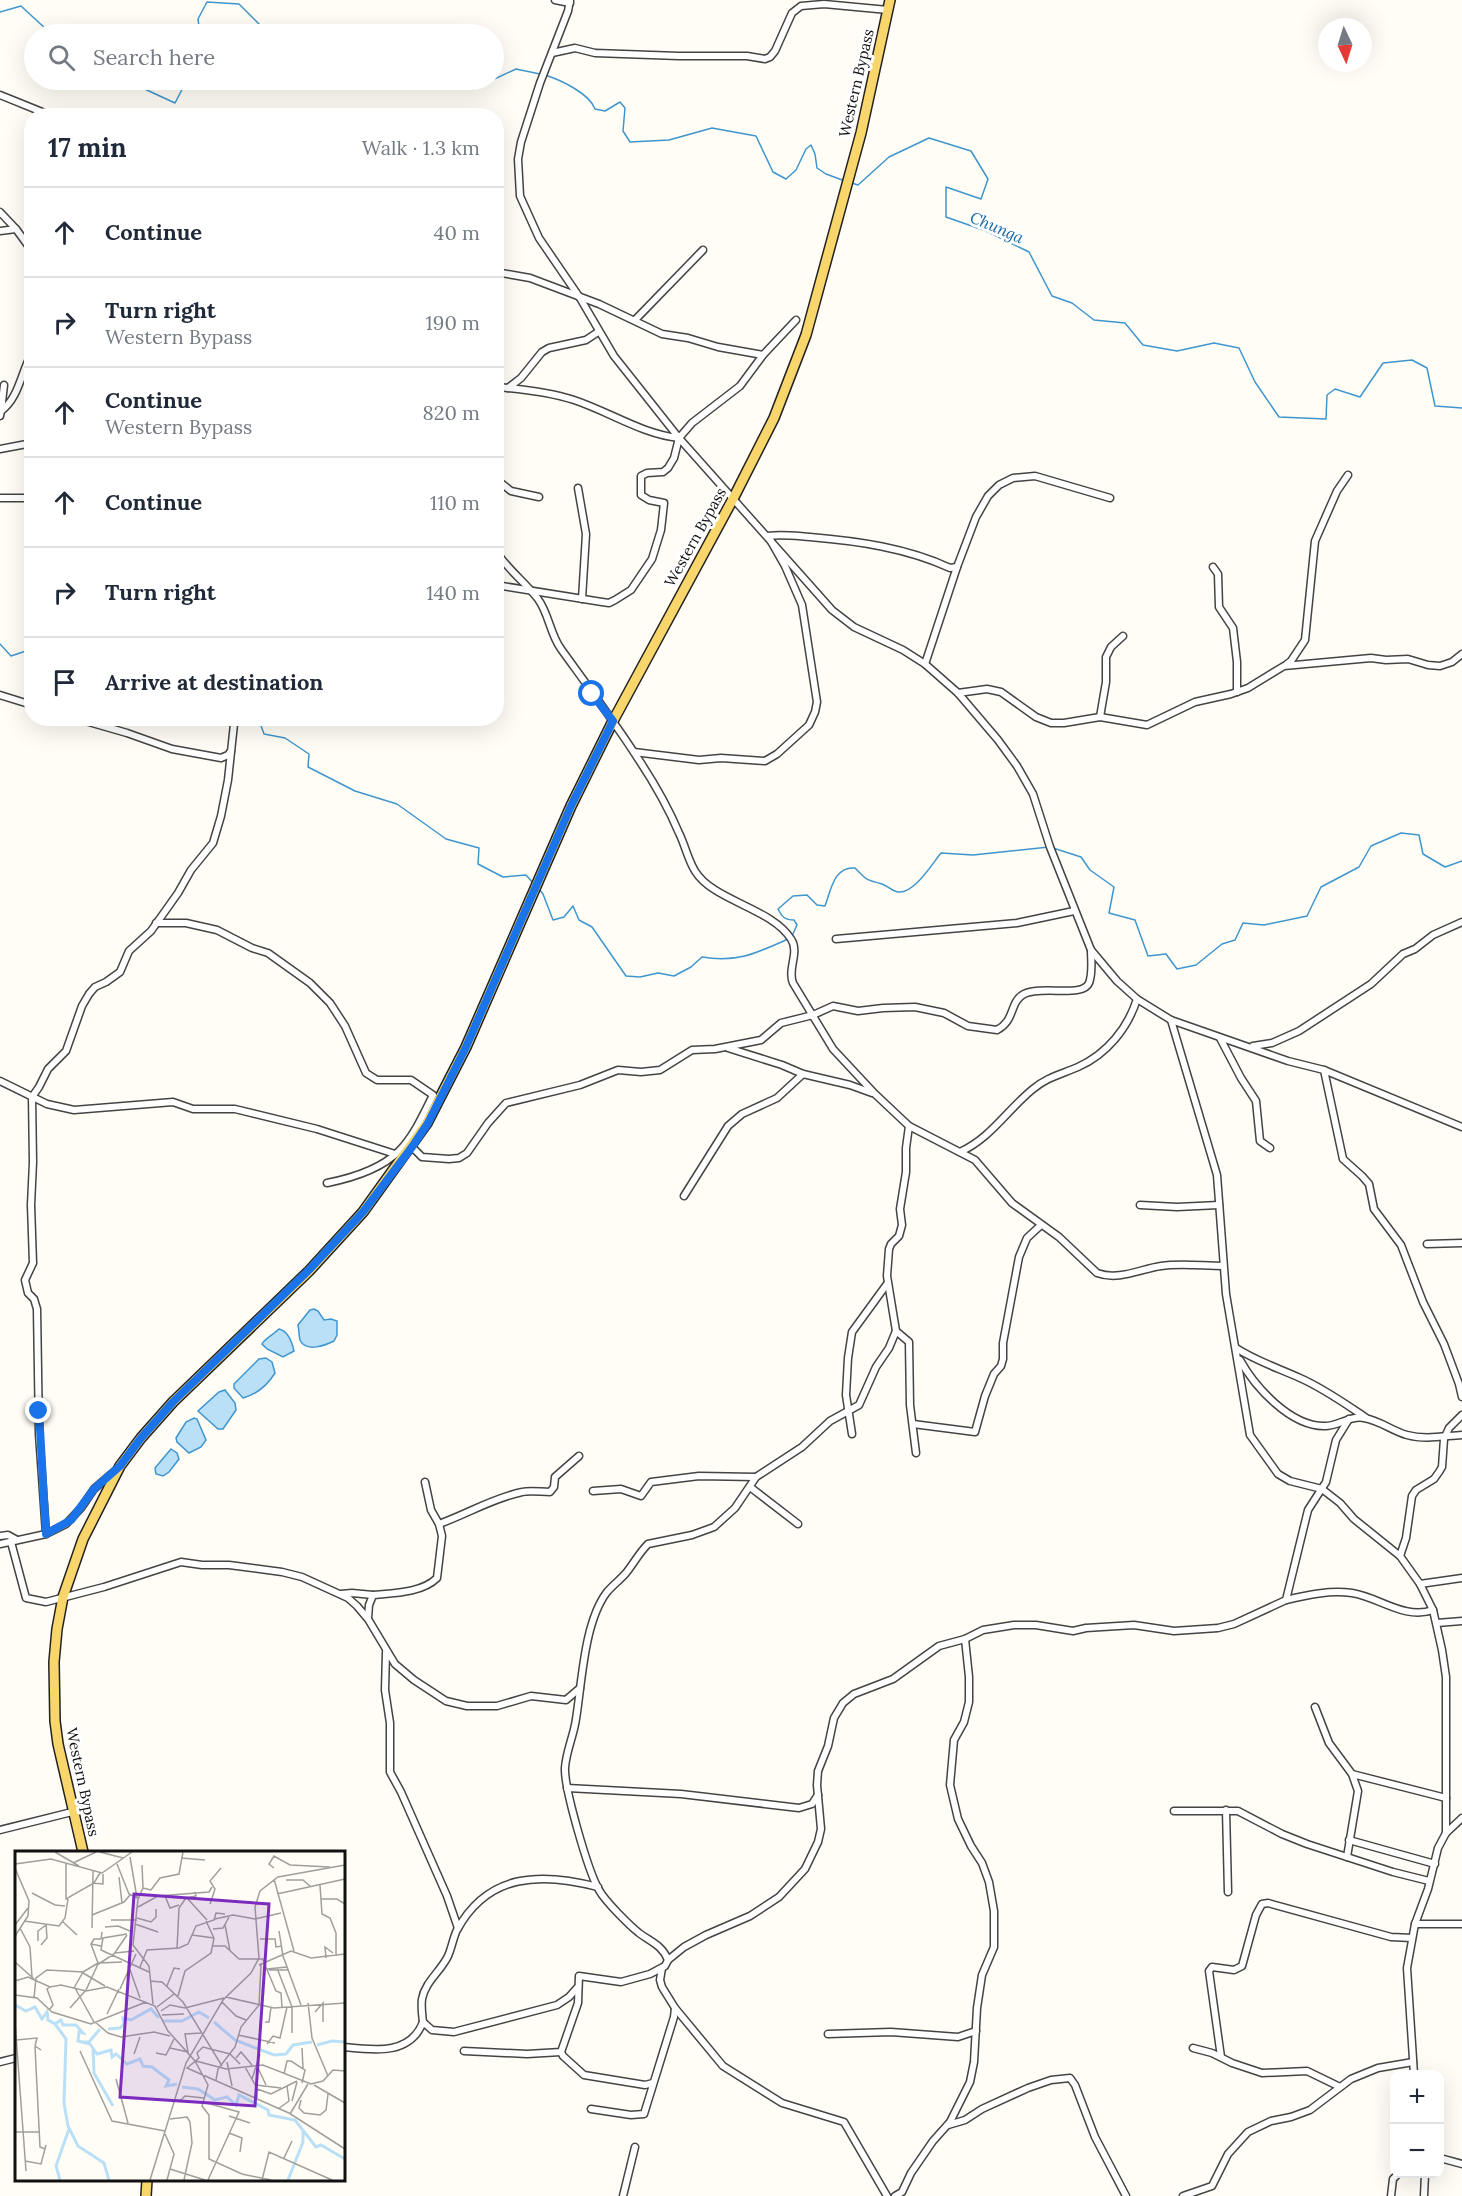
<!DOCTYPE html>
<html lang="en">
<head>
<meta charset="utf-8">
<style>
	body { margin:0; font-family:Lora,serif; background:#f2f2f3; color:#1f2937 }
	.controls { position:absolute; right:18px; bottom:18px; display:grid; overflow:hidden; border-radius:12px; box-shadow:0 6px 24px #0002 }
	.controls button { width:54px; height:54px; display:grid; place-items:center; padding:0; border:0; border-bottom:2px solid #e0e1e3; background:#fff; color:#1f2937; font:30px sans-serif }
	.compass { position:absolute; left:1318px; top:18px; width:54px; height:54px; border-radius:50%; background:#fff; box-shadow:0 6px 24px #0002; rotate:176deg }
	.stop { position:absolute; width:18px; height:18px; margin:-14px; border:4px solid #1a73e8; border-radius:50%; background:#fff }
	.stop.end { background:#1a73e8; border-color:#fff; box-shadow:0 2px 6px #0008 }
	.list { margin:0; padding:0; list-style:none }
	h2 { display:flex; justify-content:space-between; align-items:center; height:78px; margin:0; padding:0 24px; font-size:26px }
	h2 small { font-size:20px; font-weight:400; color:#747a83 }
	.list li { display:grid; grid-template-columns:39px 1fr auto; gap:18px; align-items:center; box-sizing:border-box; height:90px; padding:0 24px; border-top:2px solid #e0e1e3 }
	.list b { display:block; font-size:22px; white-space:nowrap }
	.list p { margin:0; font-size:20px; white-space:nowrap; color:#747a83 }
	.list em { font-size:20px; font-style:normal; color:#747a83 }
	.icon { flex:none; width:33px; height:33px; fill:none; stroke:currentColor; stroke-width:2; stroke-linecap:round; stroke-linejoin:round }
	.map { position:relative; flex:none; width:1462px; height:2196px; overflow:hidden }
	.search { position:absolute; background:#fff; box-shadow:0 6px 24px #0002; left:24px; top:24px; width:480px; height:66px; display:flex; align-items:center; gap:15px; box-sizing:border-box; padding:0 21px; border-radius:33px; color:#747a83; font-size:22px }
	.panel { position:absolute; background:#fff; box-shadow:0 6px 24px #0002; left:24px; top:108px; width:480px; height:618px; border-radius:24px }
	.map>svg:first-child { display:block }
	.water { fill:#b9e0f7; stroke:#3f96cf; stroke-width:1.5 }
	.lines { fill:none; stroke-linecap:round; stroke-linejoin:round }
	.stream { stroke:#3f96cf; stroke-width:1.5 }
	.street-casing { stroke:#444; stroke-width:9 }
	.primary-casing { stroke:#222; stroke-width:12 }
	.street { stroke:#fff; stroke-width:6 }
	.primary { stroke:#f9d66b; stroke-width:9 }
	.route { stroke:#1a73e8; stroke-width:8 }
	.labels { text-anchor:middle; dominant-baseline:central; stroke-width:6; stroke-linejoin:round; paint-order:stroke }
	.street-label { font-size:15px; fill:#111; stroke:#fff }
	.water-label { font-size:16px; font-style:italic; fill:#1768a6; stroke:#fff }
	.inset-river { fill:none; stroke:#b9e0f7; stroke-width:3 }
	.inset-road { fill:none; stroke:#a09f9a; stroke-width:1.5 }
	.view { fill:#7b2cbf; fill-opacity:0.15; stroke:#7b2cbf; stroke-width:3 }
	.inset-edge { fill:none; stroke:#111; stroke-width:3 }
</style>
</head>
<body>
<div class="map">
<svg width="1462" height="2196" viewBox="0 0 1462 2196">
	<rect width="100%" height="100%" fill="#fffdf5"/>
	<g class="water">
		<path d="M314,1309L318,1311L324,1320L331,1319L337,1321V1335L334,1341C326,1345 306,1353 300,1340C299,1337 299,1329 298,1325L310,1310Z"/>
		<path d="M279,1329C288,1331 292,1342 294,1351L283,1357L267,1349L262,1344C264,1339 274,1334 279,1329Z"/>
		<path d="M266,1358L272,1362L275,1373C267,1386 257,1394 243,1398L234,1388V1384L259,1359Z"/>
		<path d="M225,1390L235,1403L236,1410L223,1429H218L198,1411L219,1392Z"/>
		<path d="M194,1418L197,1419L206,1440L201,1447L189,1453L177,1442L176,1438L186,1422Z"/>
		<path d="M171,1449L177,1453L179,1459L169,1472L163,1476L156,1474L155,1468Z"/>
	</g>
	<g class="lines">
		<g class="stream">
			<path d="M0,12L21,6L47,30L79,34"/>
			<path d="M200,34L198,19L207,2L239,4L269,34"/>
			<path d="M545,75C561,80 590,94 595,109L605,111L620,102L625,108L623,131L630,142L669,140L712,128L756,136L773,172L786,179L796,170L806,149L811,145L815,154L817,168L826,174L845,181"/>
			<path d="M125,80L175,103L187,80"/>
			<path d="M467,80L473,89L516,69L540,74"/>
			<path d="M852,183L858,185L889,157L929,138L971,151L988,179L981,199L946,187V217L986,231L1029,252L1052,296L1072,303L1094,320L1125,323L1143,345L1177,351L1214,343L1239,348L1255,382L1279,417L1326,419L1327,395L1335,389L1360,397L1383,363L1412,360L1427,368L1435,406L1462,408"/>
			<path d="M0,644L11,656L32,649"/>
			<path d="M261,718L260,723L264,734L285,738L309,754L308,767L355,791L397,804L446,839L479,848L478,864L503,877L526,875L534,884"/>
			<path d="M1053,848L1081,857L1090,870L1114,887L1109,913L1135,920L1148,956L1166,954L1177,969L1196,965L1222,944L1235,940L1243,923L1264,925L1307,916L1321,887L1359,867L1371,846L1401,833L1419,835L1423,854L1445,867L1462,861"/>
			<path d="M539,889L543,894L553,920L564,917L573,906L579,920L592,927L626,976L640,977L658,973L674,976L691,967L702,957C737,963 757,953 788,939"/>
			<path d="M792,936L797,925L794,920C785,920 782,917 778,909L793,896L807,895L817,905L825,906C831,890 834,866 855,868C869,882 865,879 882,884C888,886 892,891 898,892C914,894 932,864 941,853L973,855L1049,847"/>
		</g>
		<g class="street-casing">
			<g id="street">
				<path d="M555,0L570,3"/>
				<path d="M570,0L568,11L540,83L521,142L518,159L520,196L539,238L580,298L614,356L679,438L832,610L854,627L903,650L925,664L958,693L998,740L1017,766L1033,794L1050,847L1091,950L1117,981L1137,999L1171,1020L1288,1061L1324,1070L1462,1127"/>
				<path d="M552,53L575,48L595,53L679,56H747L765,59L770,57L775,51L792,13L801,6L824,4L888,10"/>
				<path d="M0,95L52,116"/>
				<path d="M0,212L16,229L32,251"/>
				<path d="M0,231L16,229"/>
				<path d="M496,272L530,278L599,304L662,334L688,338L718,347L763,355L740,386L692,423L679,438L674,458L668,468L663,472L647,473L641,476V495L649,500L664,503L661,530L652,559L631,590L615,600L609,603L602,602L496,585"/>
				<path d="M635,320L703,250"/>
				<path d="M763,355L796,320"/>
				<path d="M496,387C523,389 549,392 574,400C610,412 642,434 679,438"/>
				<path d="M508,388L521,378L542,352L549,348L586,340L598,332"/>
				<path d="M1,411L4,385"/>
				<path d="M0,416L1,411C19,398 21,372 32,353"/>
				<path d="M0,449L32,443"/>
				<path d="M496,479L511,491L539,497"/>
				<path d="M578,488L586,534L582,599"/>
				<path d="M0,498H27"/>
				<path d="M496,551C507,569 525,582 538,599C549,614 550,634 561,649C587,685 613,720 637,757C653,781 668,807 679,833C685,845 688,860 695,871C713,901 772,908 791,939C800,952 787,969 793,983L833,1049L875,1094L909,1126L975,1160L1012,1203L1059,1237L1097,1273C1119,1281 1140,1269 1161,1266C1181,1263 1203,1266 1223,1266"/>
				<path d="M1213,567L1218,574L1219,607L1233,628L1237,662V692"/>
				<path d="M925,664L957,567L976,517L988,496L999,485L1013,478L1035,476L1110,498"/>
				<path d="M1287,664L1291,661L1305,640L1315,541L1337,491L1348,475"/>
				<path d="M958,693L987,689L1001,692L1036,717L1051,723H1064L1100,717L1147,725L1195,702L1231,694L1248,688L1284,666L1371,658L1386,660L1408,659L1428,665L1440,666L1452,662L1462,654"/>
				<path d="M0,695L32,705"/>
				<path d="M1100,717L1106,682V657L1111,647L1123,636"/>
				<path d="M75,718L127,733L172,749L221,758L228,755L231,751"/>
				<path d="M634,752L699,760L721,758L765,761L777,754L809,725L815,712L817,702L802,605L785,566L768,536C782,534 796,536 810,537C858,541 907,548 950,568L957,567"/>
				<path d="M156,923H186L217,930L252,948L268,953L310,983L330,1003L345,1026L366,1073L377,1080H411L433,1095C424,1113 414,1136 399,1151C381,1169 352,1178 327,1183"/>
				<path d="M836,939L1017,923L1074,911"/>
				<path d="M1171,1020L1217,1175L1226,1294L1250,1435L1278,1474L1290,1481L1322,1489L1340,1503L1354,1519L1400,1556L1420,1584L1433,1610L1442,1650L1446,1677V1833L1438,1848L1428,1889L1415,1924L1407,1968L1414,2074"/>
				<path d="M1220,1038L1241,1078L1256,1101L1260,1141L1270,1148"/>
				<path d="M1253,1046L1272,1043L1299,1031L1371,984L1403,954L1415,949L1433,935L1462,922"/>
				<path d="M728,1048L782,1065L803,1074L850,1085L872,1093"/>
				<path d="M1324,1070L1343,1159L1362,1176L1369,1184L1374,1209L1401,1245L1423,1302L1444,1344L1459,1384L1462,1397"/>
				<path d="M0,1081L47,1104L74,1110L173,1102L193,1109H235L317,1129L395,1154"/>
				<path d="M412,1147L422,1157L449,1159L459,1158L467,1153L488,1123L506,1103L580,1085L618,1070L641,1072L660,1070L692,1050L715,1049L761,1040L781,1023L813,1015L833,1006L858,1011L883,1008L915,1007L944,1013L968,1026L997,1030C1016,1020 1009,1002 1024,994C1042,985 1083,998 1089,983C1093,973 1091,960 1091,950"/>
				<path d="M960,1152C991,1138 1007,1110 1033,1089C1047,1077 1062,1074 1078,1067C1107,1054 1128,1028 1137,999"/>
				<path d="M684,1196L728,1126L742,1114L777,1098L803,1074"/>
				<path d="M1140,1205L1177,1207L1219,1205"/>
				<path d="M1427,1244L1462,1243"/>
				<path d="M896,1331L909,1342L910,1405L916,1453"/>
				<path d="M1236,1348C1256,1361 1278,1368 1300,1378C1323,1388 1344,1403 1365,1417"/>
				<path d="M1240,1360C1255,1387 1290,1426 1324,1426C1337,1427 1350,1415 1364,1418C1379,1420 1392,1431 1407,1435C1425,1440 1444,1436 1462,1435"/>
				<path d="M913,1424L975,1432L985,1396L994,1374L1001,1366L1003,1359V1343L1019,1257L1027,1238L1041,1225"/>
				<path d="M852,1434L846,1395L848,1358L852,1332L887,1284"/>
				<path d="M750,1487L798,1524"/>
				<path d="M593,1491L621,1489L641,1496L651,1482L699,1476L756,1477"/>
				<path d="M439,1524C467,1514 493,1498 522,1492C530,1490 541,1492 550,1492L554,1487L555,1477L579,1456"/>
				<path d="M46,1534L39,1434L37,1309L34,1299L28,1293L25,1280L33,1263L31,1205L33,1162L32,1097L39,1087L48,1069L66,1051L82,1006L89,994L95,987L106,982L120,972L129,951L151,931L178,893L191,870L213,843L221,816L228,780L234,724L238,718"/>
				<path d="M0,1536L8,1535L17,1540"/>
				<path d="M11,1542L26,1598L46,1602L104,1587L181,1562L202,1565H229L282,1572L302,1577L348,1598L357,1606L368,1619L395,1664L414,1680L446,1701L467,1706H497L531,1696L566,1700L580,1688"/>
				<path d="M0,1544L46,1534L66,1524L81,1508L94,1489L116,1470"/>
				<path d="M1400,1556L1406,1538L1412,1496L1416,1490L1434,1479L1439,1472L1442,1467L1444,1439L1449,1428L1462,1415"/>
				<path d="M1420,1584L1462,1578"/>
				<path d="M341,1594L352,1593L373,1595"/>
				<path d="M1286,1600C1307,1595 1330,1590 1352,1593C1379,1597 1404,1620 1433,1610"/>
				<path d="M368,1618L369,1605L373,1595C393,1593 422,1593 437,1578L442,1536L439,1524L431,1510L425,1482"/>
				<path d="M1437,1623L1462,1621"/>
				<path d="M386,1652L385,1690L390,1723V1772L401,1792L447,1896L458,1928"/>
				<path d="M1315,1707L1329,1743L1352,1774L1358,1791L1347,1857"/>
				<path d="M1352,1774L1446,1798"/>
				<path d="M567,1788L681,1794L799,1808L812,1804L818,1795"/>
				<path d="M1226,1810L1228,1892"/>
				<path d="M1174,1811H1238L1282,1834L1307,1844L1393,1872L1429,1881"/>
				<path d="M0,1830L72,1812"/>
				<path d="M1446,1833L1462,1818"/>
				<path d="M1349,1840L1435,1864"/>
				<path d="M1415,1924H1462"/>
				<path d="M668,1960C662,1945 651,1942 639,1933C629,1925 605,1901 599,1890C588,1871 564,1788 565,1768C566,1751 574,1735 576,1719C582,1682 584,1622 607,1592C613,1585 620,1580 626,1573C634,1563 639,1553 648,1544L692,1535L714,1527L735,1508L756,1477L802,1447L830,1421L859,1405L876,1367L889,1348L896,1331L887,1276L889,1249L891,1244L899,1236L902,1225L900,1209L906,1172V1148L909,1126"/>
				<path d="M662,1968L660,1980L662,1987L675,2008L723,2066L782,2103L844,2122L887,2196"/>
				<path d="M423,2022C422,2014 421,2006 422,1999C425,1982 441,1971 448,1956C452,1947 453,1938 457,1930C488,1873 541,1872 598,1887"/>
				<path d="M828,2034L891,2032L958,2037L976,2031"/>
				<path d="M344,2047C373,2050 410,2056 423,2022L432,2030L454,2032L557,2005L569,1997L577,1988"/>
				<path d="M1193,2048L1212,2053L1232,2063L1262,2073L1307,2071L1340,2087"/>
				<path d="M464,2051L527,2054L561,2052L578,2003L579,1976L621,1982L650,1974L665,1966L668,1960L684,1947L706,1935L750,1916L779,1897L805,1869L818,1842L821,1829L817,1785L818,1771L828,1746L834,1718L843,1703L854,1694L893,1679L939,1646L965,1639L983,1630L1014,1625H1036L1073,1631L1086,1628L1134,1625L1174,1631L1218,1628L1234,1624L1286,1600L1308,1510L1326,1482L1336,1440L1349,1419"/>
				<path d="M561,2052L563,2056L584,2075L645,2085L653,2083"/>
				<path d="M1221,2057L1209,1971L1212,1967L1234,1970L1242,1966L1256,1915L1262,1904L1268,1903L1391,1937L1412,1938"/>
				<path d="M0,2062L16,2058"/>
				<path d="M591,2109L631,2115L644,2114L674,2017L675,2008"/>
				<path d="M948,2125L965,2120L982,2109L1028,2088L1051,2080L1070,2078L1075,2085L1095,2137L1126,2196"/>
				<path d="M1440,2158L1462,2164"/>
				<path d="M623,2196L635,2147"/>
				<path d="M895,2196L902,2192L911,2173L933,2141L950,2122L970,2082L974,2062L977,2008L982,1975L994,1947V1911L989,1882L982,1863L971,1846L958,1819L950,1785L954,1740L964,1722L969,1702V1677L965,1639"/>
				<path d="M1183,2196L1212,2186L1228,2154L1248,2132L1271,2121L1291,2117L1310,2110L1351,2079L1378,2068L1413,2062"/>
				<path d="M1391,2196L1393,2179L1398,2174"/>
				<path d="M1424,2196L1425,2174"/>
			</g>
		</g>
		<g class="primary-casing">
			<g id="primary">
				<path d="M83,1852L58,1744L55,1721L54,1662L57,1629L63,1597L83,1539L120,1466L141,1438L173,1402L309,1271L363,1212L427,1123L466,1047L571,806L613,721L734,497L774,418L806,335L861,133L890,0"/>
				<path d="M146,2196L147,2180"/>
			</g>
		</g>
		<use href="#street" class="street"/>
		<use href="#primary" class="primary"/>
	</g>
	<g class="lines">
		<path class="route" d="M39,1411L46,1534L71,1520L94,1489L120,1466L141,1438L173,1402L309,1270L363,1212L412,1147L428,1123L466,1047L571,806L613,721L592,694"/>
	</g>
	<g class="labels">
		<g class="street-label">
			<text transform="translate(856 83) rotate(-77)">Western Bypass</text>
			<text transform="translate(695 537) rotate(-61)">Western Bypass</text>
			<text transform="translate(83 1782) rotate(78)">Western Bypass</text>
		</g>
		<g class="water-label">
			<text transform="translate(997 227) rotate(23)">Chunga</text>
		</g>
	</g>
	<g transform="translate(15 1851)">
		<rect width="330" height="330" fill="#fffdf5"/>
		<path class="inset-river" d="M0,154L11,160L20,156L27,168L32,161L33,169L40,173L46,169L48,174H61L68,182L64,181L63,190L75,193L82,203L96,199L97,206L101,203L112,213L125,208L128,215L137,216L154,229L151,235L162,233M148,170H167L184,161L194,167M199,171L220,189L259,204L271,203L278,194L297,191M40,173L51,188L49,252L53,275L63,295L89,312L94,329M93,178L105,177L109,173L108,167L116,169L136,158L144,167M68,191H74L85,178M302,194L317,190L330,191M78,198L79,222L98,255M167,236L183,238L200,249L212,246L221,254L224,244L253,259L254,264L280,269L301,296L306,294L330,308M45,329L41,315L54,278M273,329L288,291V280"/>
		<path class="inset-road" d="M40,1L64,15M85,1L108,7M115,6L122,47M166,7L190,9M58,12L81,1M0,13L36,8L87,22L117,1M51,13V48L79,32L85,22M102,13L114,43L122,47M127,14L128,37L123,48L118,94L134,115L138,153M0,17L14,50L13,65L0,85M259,17L254,13L259,5L275,14L315,16M104,26L107,52M259,28L279,100M271,29H288L296,36M77,32L88,33V23M305,34L307,63L315,67L321,82V105M128,37L136,39L145,27L164,23L168,1M17,42L40,54L50,55M262,43L330,28M150,45L155,57L164,54M172,47L192,69M306,48H322L330,53M195,53L200,38L195,30L206,17M123,56L143,45L194,41L197,36M77,64L109,51L115,44M122,67L136,71L141,66V58M200,68L218,64L240,68L266,62M96,69H122M9,70L44,75L50,67L53,48M48,71L62,84M120,73L143,81M0,74L13,57M210,74L215,100M90,76L103,75L115,80M5,77L15,96L17,126M77,77L78,20M198,78L208,77L214,66M264,80L268,105L286,154M112,83L88,87L86,99L134,121M177,84L199,87M245,88H260L261,96L267,95M23,90V80L31,74M76,93L83,112M26,94L32,87L31,73M86,95L76,93L79,88H86L87,81M198,95H210L224,108H248L249,113M162,98L164,57L171,47L181,45L180,41M100,102L119,100M311,107L310,96L318,102M0,111L19,128M82,114L99,103L112,84M244,114L276,100L296,107L330,103M250,114L261,140L266,142L267,156M114,116L125,147M125,116L132,99L164,97L173,93L181,75L199,69L201,62L210,63M262,117L277,156M252,118L272,116M254,119H274M68,121L83,112L107,111M68,122L90,135M0,130L13,126L35,136L46,134L71,140L92,136L140,155L153,180L180,210L193,234L187,255L194,264V308L227,323L256,329M135,130L147,131L168,151L207,215M152,135L159,117L165,118M60,137L79,171M105,138L121,103M0,144L22,147L37,161L76,173L131,151M163,145L170,120L196,102L199,87L191,70M211,146L259,157L330,152M19,147L21,127L32,119L68,121L59,137M207,151L221,165L231,169M293,152L297,187L313,225M142,156L159,143M55,157L71,139L83,113M34,159L38,154L32,138L35,136M146,160L155,154L170,157L209,147M300,161L308,152V171M92,163L104,138M147,164L169,163M0,171L11,320M80,171L93,182L106,186L139,181L155,185M250,171H254L256,156M277,182V156M223,184L260,192M1,189L22,187L20,195L26,199M252,193L258,185L265,187L272,156M20,196L25,296L30,298M155,197L173,201L170,183L186,182M287,197L288,217M65,200L97,270L150,280M141,202L151,204L159,188M119,203L125,186M221,207L226,201L237,214M181,210L211,218L248,214L296,233L308,230L318,219L330,220M212,211L217,235M225,213L215,203L188,196L182,202L184,207L172,217L274,262L330,298M230,216L242,237V247M243,217L251,234M269,223L272,210H276L290,219L287,232M101,228L113,272M237,228L245,203M201,229L203,218L220,196L226,176L244,154L246,113M241,234L266,237M299,234L330,252M242,238L256,243L282,230M159,249H166L170,245L189,247M286,249L284,257L289,262L305,264L311,259L313,243M277,250L282,231M188,251L224,261L193,329M263,258L274,250L272,235M275,263L293,233M214,265L235,272M155,268L172,266L175,271L177,292L169,329M0,281H25M214,282L227,287L225,301M150,283L159,303L152,329M269,307L277,290M10,310L26,313L31,294M155,318L190,329M135,329L171,212L208,149L236,122L244,107L240,56L245,40L263,26L330,14M247,329L254,301L317,329"/>
		<path class="view" d="M119,43L254,53L240,255L105,246Z"/>
		<rect width="330" height="330" class="inset-edge"/>
	</g>
</svg>
<div class="controls">
<button>+</button>
<button>−</button>
</div>
<svg class="compass" viewBox="-18 -18 36 36"><path d="M0-13l5 13h-10z" fill="#e53935"/><path d="M0 13l5-13h-10z" fill="#747a83"/></svg>
<div class="stop" style="left:592px;top:694px"></div>
<div class="stop end" style="left:39px;top:1411px"></div>
<div class="search"><svg class="icon" aria-label="search" viewBox="0 0 24 24"><circle cx="10" cy="10" r="6"/><path d="M15 15l6 6"/></svg>Search here</div>
<section class="panel">
<h2>17 min<small>Walk · 1.3 km</small></h2>
<ul class="list">
<li><svg class="icon" aria-label="ahead" viewBox="0 0 24 24"><path d="M12 20V5M6 11l6-6 6 6"/></svg><div><b>Continue</b></div><em>40 m</em></li>
<li><svg class="icon" aria-label="right" viewBox="0 0 24 24"><path d="M7 20v-9h11M14 6l5 5-5 5"/></svg><div><b>Turn right</b><p>Western Bypass</p></div><em>190 m</em></li>
<li><svg class="icon" aria-label="ahead" viewBox="0 0 24 24"><path d="M12 20V5M6 11l6-6 6 6"/></svg><div><b>Continue</b><p>Western Bypass</p></div><em>820 m</em></li>
<li><svg class="icon" aria-label="ahead" viewBox="0 0 24 24"><path d="M12 20V5M6 11l6-6 6 6"/></svg><div><b>Continue</b></div><em>110 m</em></li>
<li><svg class="icon" aria-label="right" viewBox="0 0 24 24"><path d="M7 20v-9h11M14 6l5 5-5 5"/></svg><div><b>Turn right</b></div><em>140 m</em></li>
<li><svg class="icon" aria-label="arrive" viewBox="0 0 24 24"><path d="M6 21V4h12l-3 4 3 4H6"/></svg><div><b>Arrive at destination</b></div></li>
</ul>
</section>
</div>
</body>
</html>
